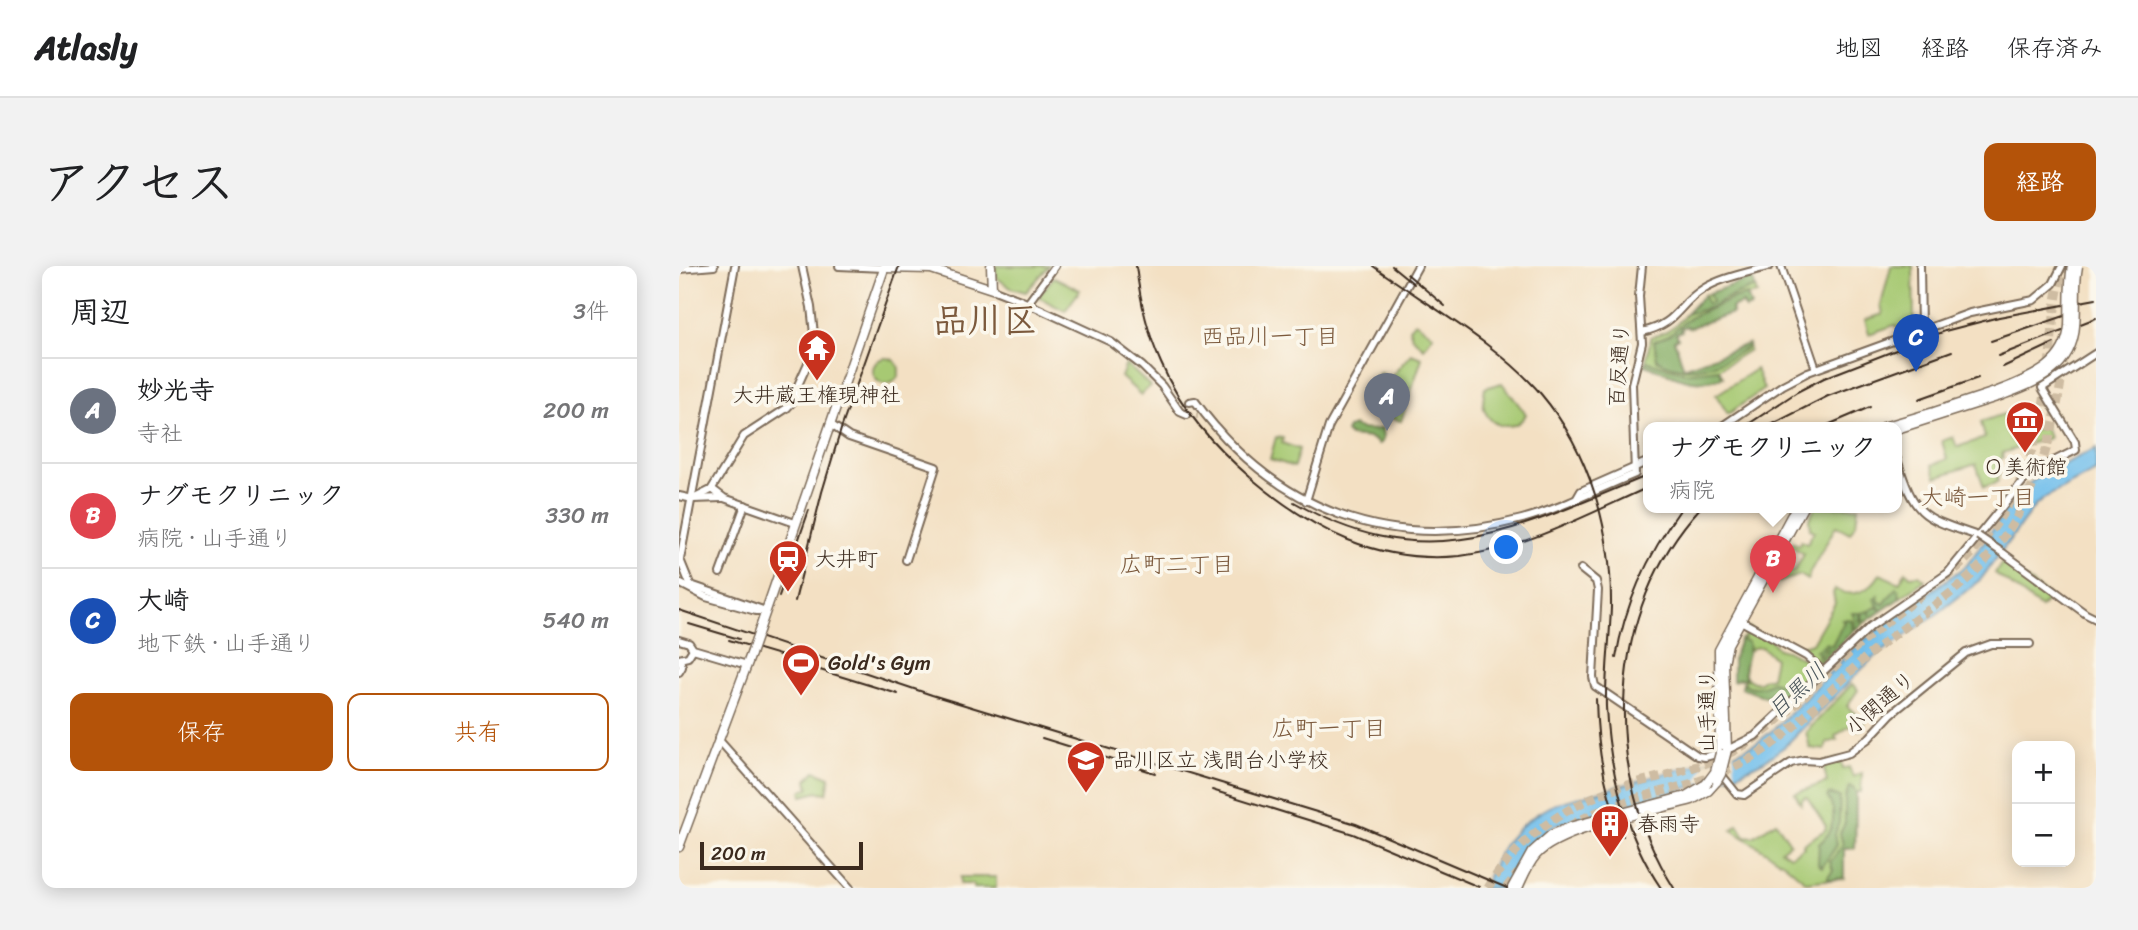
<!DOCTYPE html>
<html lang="ja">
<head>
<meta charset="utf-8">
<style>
	body { margin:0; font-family:Sriracha,"Klee One",sans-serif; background:#f2f2f2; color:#202124 }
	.controls { position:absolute; right:21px; bottom:21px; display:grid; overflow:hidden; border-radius:14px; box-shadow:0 4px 18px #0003 }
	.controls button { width:63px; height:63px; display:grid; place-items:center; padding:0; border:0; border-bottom:2px solid #e0e0e0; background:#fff; color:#202124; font:35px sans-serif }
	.scale { position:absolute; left:21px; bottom:18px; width:163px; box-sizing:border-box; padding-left:7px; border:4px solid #3b2a1e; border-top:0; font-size:19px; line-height:24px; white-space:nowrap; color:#3b2a1e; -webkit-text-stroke:5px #fbf7ec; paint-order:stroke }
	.you { position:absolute; left:828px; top:282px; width:24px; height:24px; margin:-18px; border:5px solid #fff; border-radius:50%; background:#1a73e8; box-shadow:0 0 0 10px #1a73e833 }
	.badge { display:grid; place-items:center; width:46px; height:46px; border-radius:50%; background:#b45309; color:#fff; font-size:23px; font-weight:700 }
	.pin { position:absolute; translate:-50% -58px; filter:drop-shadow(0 2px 4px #0008) }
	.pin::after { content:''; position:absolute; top:37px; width:24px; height:21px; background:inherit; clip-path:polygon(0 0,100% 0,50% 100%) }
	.popup { position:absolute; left:964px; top:156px; width:259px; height:91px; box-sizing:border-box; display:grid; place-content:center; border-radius:14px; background:#fff; filter:drop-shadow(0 2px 5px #0005); font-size:23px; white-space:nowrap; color:#757577 }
	.popup b { font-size:26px; color:#202124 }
	.popup::after { content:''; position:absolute; left:50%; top:100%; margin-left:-14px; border:14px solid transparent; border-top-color:#fff }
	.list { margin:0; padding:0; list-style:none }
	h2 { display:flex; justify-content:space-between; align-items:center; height:91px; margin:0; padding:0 28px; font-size:30px }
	h2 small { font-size:23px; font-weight:400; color:#757577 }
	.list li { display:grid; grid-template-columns:46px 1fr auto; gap:21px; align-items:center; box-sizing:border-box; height:105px; padding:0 28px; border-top:2px solid #e0e0e0 }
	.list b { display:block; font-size:26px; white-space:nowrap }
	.list p { margin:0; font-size:23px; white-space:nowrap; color:#757577 }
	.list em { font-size:23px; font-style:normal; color:#757577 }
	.actions { display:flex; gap:14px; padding:21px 28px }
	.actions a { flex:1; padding:16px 0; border:2px solid #b45309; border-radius:14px; text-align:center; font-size:24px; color:#b45309 }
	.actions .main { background:#b45309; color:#fff }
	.map { position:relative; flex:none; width:1417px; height:622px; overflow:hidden; border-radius:14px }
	header { display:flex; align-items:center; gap:42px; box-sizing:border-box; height:98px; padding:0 35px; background:#fff; border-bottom:2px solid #e0e0e0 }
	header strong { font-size:33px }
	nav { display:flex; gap:38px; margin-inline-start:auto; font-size:24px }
	.intro { display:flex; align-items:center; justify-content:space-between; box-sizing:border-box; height:168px; padding:0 42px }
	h1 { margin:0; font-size:49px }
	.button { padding:18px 32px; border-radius:14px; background:#b45309; color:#fff; font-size:24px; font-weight:700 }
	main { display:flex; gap:42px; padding:0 42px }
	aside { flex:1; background:#fff; border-radius:14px; box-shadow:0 4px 18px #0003 }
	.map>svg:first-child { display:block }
	.green { fill:#a7c973; stroke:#717a48; stroke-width:2; fill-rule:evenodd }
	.forest { fill:#85ad65; stroke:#606c42; stroke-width:2 }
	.water { fill:#72bfec; stroke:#567485; stroke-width:2 }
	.pier { fill:#f3e0c3 }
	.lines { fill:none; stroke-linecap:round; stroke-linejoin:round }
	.minor-tunnel { stroke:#cebca2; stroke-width:6; stroke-dasharray:6 3; stroke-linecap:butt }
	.highway-tunnel { stroke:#cebca2; stroke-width:9; stroke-dasharray:9 4.5; stroke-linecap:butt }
	.minor-casing { stroke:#7b6a58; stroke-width:10 }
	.major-casing { stroke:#7b6a58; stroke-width:11 }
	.minor { stroke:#fff; stroke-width:6 }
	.major { stroke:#fff; stroke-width:8 }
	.rail { stroke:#3b2a1e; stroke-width:2 }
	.minor-bridge-casing { stroke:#7b6a58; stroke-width:10; stroke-linecap:butt }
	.major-bridge-casing { stroke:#7b6a58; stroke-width:11; stroke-linecap:butt }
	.minor-bridge { stroke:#fff; stroke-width:6 }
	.major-bridge { stroke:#fff; stroke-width:8 }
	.labels { text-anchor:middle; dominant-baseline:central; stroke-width:7; stroke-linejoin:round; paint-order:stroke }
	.street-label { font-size:21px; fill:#3b2a1e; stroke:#fbf7ec }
	.poi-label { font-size:21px; fill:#3b2a1e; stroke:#fbf7ec; text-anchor:start }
	.neighbourhood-label { font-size:23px; fill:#7c5a3d; stroke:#fbf7ec }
	.water-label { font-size:23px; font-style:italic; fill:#4c575c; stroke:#fbf7ec }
	.town-label { font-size:35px; font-weight:bold; fill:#7c5a3d; stroke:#fbf7ec }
</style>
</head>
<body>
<header>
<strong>Atlasly</strong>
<nav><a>地図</a><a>経路</a><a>保存済み</a></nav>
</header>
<div class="intro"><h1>アクセス</h1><a class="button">経路</a></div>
<main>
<aside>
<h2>周辺<small>3件</small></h2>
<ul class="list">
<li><span class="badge" style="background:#6b7280">A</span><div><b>妙光寺</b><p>寺社</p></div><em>200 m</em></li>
<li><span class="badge" style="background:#e0444e">B</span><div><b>ナグモクリニック</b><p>病院 · 山手通り</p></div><em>330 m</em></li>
<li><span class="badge" style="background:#1a4fb4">C</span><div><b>大崎</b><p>地下鉄 · 山手通り</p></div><em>540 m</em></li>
</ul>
<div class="actions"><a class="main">保存</a><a>共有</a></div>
</aside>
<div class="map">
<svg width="1417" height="622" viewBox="0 0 1417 622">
	<rect width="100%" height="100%" fill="#fbf7ec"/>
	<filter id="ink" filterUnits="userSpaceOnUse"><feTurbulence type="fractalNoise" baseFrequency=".0143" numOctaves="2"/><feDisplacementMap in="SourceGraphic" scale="14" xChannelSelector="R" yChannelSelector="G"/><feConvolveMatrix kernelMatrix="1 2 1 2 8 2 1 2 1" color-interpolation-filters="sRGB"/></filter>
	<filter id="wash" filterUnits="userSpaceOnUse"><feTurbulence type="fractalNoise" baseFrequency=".00686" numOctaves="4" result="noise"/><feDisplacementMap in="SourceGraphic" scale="28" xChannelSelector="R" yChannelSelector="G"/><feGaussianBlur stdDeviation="1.57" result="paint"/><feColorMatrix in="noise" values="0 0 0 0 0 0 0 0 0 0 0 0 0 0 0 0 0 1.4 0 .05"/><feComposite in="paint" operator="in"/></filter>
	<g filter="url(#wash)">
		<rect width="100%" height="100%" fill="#f3e0c3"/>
		<g class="green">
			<path d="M316,0H370L347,26L332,22L318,12Z"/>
			<path d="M1212,0H1234L1235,55L1218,62L1216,59L1190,68L1186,54L1204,48L1202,39Z"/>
			<path d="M375,11L401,24L386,45L359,31Z"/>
			<path d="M1073,12L1078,28L1068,30L1072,41L1066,43L1064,37L1052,42L1053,47L1009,62L1008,60L1002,62L1003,65L997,67L999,72L995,74L1005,102L1069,78L1070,84L1040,103L1044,111C1016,122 992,108 966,99L972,71L986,66L998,58L1025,29Z"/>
			<path d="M736,56L754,69L745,82L733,71L730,62Z"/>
			<path d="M732,88L743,92L722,155L709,151L713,137L687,125L701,107L711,112Z"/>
			<circle cx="207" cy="105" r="13"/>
			<path d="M447,98L471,120L462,129L442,111Z"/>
			<path d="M1077,103L1085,123L1049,148L1037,129Z"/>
			<path d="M823,117L847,148C838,166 813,163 806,145C802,138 805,130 806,122Z"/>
			<path d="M1325,148L1326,150L1333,148L1340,169L1366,160L1370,172L1346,179L1345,177L1338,179L1339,182L1323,187L1324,192L1317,195L1321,209L1318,210L1319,216L1305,221L1297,198L1257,211L1253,199L1268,193L1263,175L1274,171L1278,181L1306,172L1302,156Z"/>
			<path d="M597,171L604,172L603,177L620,183L615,201L591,193Z"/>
			<path d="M1136,241H1179L1177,258L1171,267L1157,260L1131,306L1129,314L1121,309L1100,316V300L1109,305L1115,306L1125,288L1112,280L1114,276L1120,279L1122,275L1128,278L1135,265L1131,263L1130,253Z"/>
			<path d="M1324,296L1371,331L1362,342L1316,307Z"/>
			<path d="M1227,305L1231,310L1240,309L1246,314L1174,365L1141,397L1120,381L1133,377L1156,337L1154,327L1156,323C1174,333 1191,325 1201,308L1220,317Z"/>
			<path d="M1068,361L1092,375L1099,383L1111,386L1126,394L1135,403L1106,433L1093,427L1086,431L1063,422L1066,414L1064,412L1054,415V394L1061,373L1066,371L1065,366ZM1082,381L1096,392L1092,412H1087L1079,417C1060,414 1066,401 1069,386L1074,382Z"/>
			<path d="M1173,418L1179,424L1168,440L1186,457L1180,464L1174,458L1156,470L1158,474L1148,477L1146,484L1131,482L1127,466Z"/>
			<path d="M1161,492L1164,503L1170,501L1174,511L1183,507L1182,526H1177L1176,582L1165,583V612L1127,616L1106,598L1053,564L1059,559L1066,570L1074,571L1097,556L1111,577L1102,584L1111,590L1125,581L1124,578L1146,564L1147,560L1128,531L1124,532L1122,538L1116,527L1148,516L1144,497Z"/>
			<path d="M136,505L151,511L148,527L139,526L123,530L122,525L130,522L128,514Z"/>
			<path d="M281,611H317V622H295L294,618H281Z"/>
		</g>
		<g class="forest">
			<path d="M1073,12L1076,21L1046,33L1030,42L1007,48L1025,29L1028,38L1033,36L1030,27Z"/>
			<path d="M1068,29L1072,41L1066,43L1064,37L1052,42L1053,47L1009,62L1008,60L1002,62L1003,65L997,67L999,72L995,74L1005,102L1069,78V81C1040,99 1012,112 978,94L975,75L990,69L1010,52L1053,33Z"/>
			<path d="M967,95L1006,107L1039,103L1044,111C1013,123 994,108 966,99Z"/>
			<path d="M675,160C681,165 697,164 703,162L704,172L702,177L699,178C693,169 682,172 671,170L667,166L669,162Z"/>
			<path d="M1217,322L1220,324L1221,332L1175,364L1176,354L1173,347H1180L1181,355H1183L1182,347L1189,345L1191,350V344L1197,341L1201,343L1195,333L1199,329L1200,336L1205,338Z"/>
			<path d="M1168,353L1173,354L1174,365L1141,397L1139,395L1149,382L1146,381L1138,391V386L1136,385L1147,377L1153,379L1165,356L1163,354Z"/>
			<path d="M1061,373L1069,376C1073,386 1061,400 1067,413L1062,412L1054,415V394Z"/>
			<path d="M1111,412L1116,415L1117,421L1106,433L1093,427L1086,431L1063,422L1064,416C1072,424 1084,421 1093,416L1103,419Z"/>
			<path d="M1170,521L1174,522L1177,526L1176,582L1165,583V612L1149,614V610L1154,604L1151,596L1164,579L1161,567L1166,557V532Z"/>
			<path d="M1150,528L1161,531L1160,556L1156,568L1158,579L1143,601L1139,598L1140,578C1154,566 1160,546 1148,531Z"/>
		</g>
		<path class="water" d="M1417,182V205L1367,231L1356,240L1302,313L1262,345L1193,393L1105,481L1085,495L1058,508L876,559L848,580L826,622H804C823,579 832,560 876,538L1055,488L1078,477L1096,462L1179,378L1288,299L1330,240L1343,224L1357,212Z"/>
		<path class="pier" d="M1055,487L1056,507L1015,518L1020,512L1025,496Z"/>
	</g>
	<g filter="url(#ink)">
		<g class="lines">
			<path class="minor-tunnel" d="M508,149L519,150"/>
			<g class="highway-tunnel">
				<path d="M1266,312C1331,262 1360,186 1369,106C1374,70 1374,35 1385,0"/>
				<path d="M891,560C944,527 1005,527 1060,499C1109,474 1145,429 1185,393C1217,365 1254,343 1286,315C1351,256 1378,173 1385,87"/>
				<path d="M809,622C838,573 888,538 942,521C987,508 1033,501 1072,475C1102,455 1126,429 1152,404C1182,376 1213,351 1246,326"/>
				<path d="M827,622L839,607"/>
			</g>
			<g class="minor-casing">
				<g id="minor">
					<path d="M160,0L205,2"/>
					<path d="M1102,0L1137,103"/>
					<path d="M1241,0L1242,64"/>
					<path d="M0,3L35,0"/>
					<path d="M313,23L341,34L432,76L463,100L483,120L501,146L508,149"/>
					<path d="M349,37L376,0"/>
					<path d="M963,66C999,58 998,39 1024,23C1043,11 1069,7 1091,0"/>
					<path d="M510,136L516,135C596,245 711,288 843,253C881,243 919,223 956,208L953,118L963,77L960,30L963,0"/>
					<path d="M151,158L170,171L257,201L227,294"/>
					<path d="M1042,161L1104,119L1129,106L1291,47L1355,34L1374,18L1383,0"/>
					<path d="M1218,193C1236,252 1244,251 1299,270"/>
					<path d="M33,223L45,232L116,257"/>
					<path d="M0,230L14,233L43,232"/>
					<path d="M898,232L902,225L970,195"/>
					<path d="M14,233L32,224L65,170L108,142L117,132L119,119L129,97L135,68L132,41L123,0"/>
					<path d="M627,235L650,160L739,0"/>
					<path d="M1324,287L1407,348L1417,353"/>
					<path d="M2,296L13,323"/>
					<path d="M0,299L56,0"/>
					<path d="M902,303L917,315L919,324L914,411L916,420L1019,490L1026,491L1041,487"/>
					<path d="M41,307L66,239"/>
					<path d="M0,317L27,331L77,345H86"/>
					<path d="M12,319L84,344"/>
					<path d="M1062,355L1127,390L1143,404"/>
					<path d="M0,374L10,377L14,383L68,399"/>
					<path d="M0,393L9,391L14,383"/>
					<path d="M0,406L3,401L1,393"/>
					<path d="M39,473L171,622"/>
					<path d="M1048,484L1076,470L1094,453L1192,360L1269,307L1344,215L1357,204L1397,184L1396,176L1363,122L1417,87"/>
					<path d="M1042,508L1058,528L1065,529L1112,497L1125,494L1140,495L1170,487L1190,472L1212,448L1287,387L1312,378H1351"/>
				</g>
			</g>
			<g class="major-casing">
				<g id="major">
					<path d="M205,2L252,3L313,23L312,0"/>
					<path d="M1204,161L1255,146L1319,125"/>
					<path d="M1218,163L1321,130"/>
					<path d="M81,362L206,0"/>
					<path d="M1048,484L1045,397L1049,378L1124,241"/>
					<path d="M1041,487L1040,384L1117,241"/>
					<path d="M0,581L72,388"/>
					<path d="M833,622L853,586L872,569L894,560L1007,530L1027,518"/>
					<path d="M839,622C844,611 849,598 857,589C882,561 975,545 1013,534L1029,525L1038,515"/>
				</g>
			</g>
			<use href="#minor" class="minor"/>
			<use href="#major" class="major"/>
			<g class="rail">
				<path d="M457,0C461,34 468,66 482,97C502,144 535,180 573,213C635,265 698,298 781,290C848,282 909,248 970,221"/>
				<path d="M694,0C748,39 819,78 862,128C911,186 933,265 932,341C931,374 926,407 927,441C930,503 947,571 982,622"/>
				<path d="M713,0L735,18"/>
				<path d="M728,8L766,40"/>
				<path d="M1312,75L1400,45"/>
				<path d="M1319,90L1417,52"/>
				<path d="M1324,101L1375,77"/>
				<path d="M1240,133L1299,112"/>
				<path d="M1065,161L1118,126L1145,112L1266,65L1320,51L1417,33"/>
				<path d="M1088,161L1149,130L1273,85"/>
				<path d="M1144,161L1191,141"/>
				<path d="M615,236C748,314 843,261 970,209"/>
				<path d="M100,330L130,244"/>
				<path d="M116,335L143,226L163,160L220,0"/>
				<path d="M0,344L253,429L677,558L828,622"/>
				<path d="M10,358L60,373"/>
				<path d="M50,374L124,396"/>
				<path d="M937,392C946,336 970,287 1003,241"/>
				<path d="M115,396L219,428"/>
				<path d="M917,433C918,480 925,526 944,570"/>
				<path d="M363,472L476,507"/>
				<path d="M533,524L674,568L800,621"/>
				<path d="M995,622C922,506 927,344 1022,241"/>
			</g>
			<g class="minor-bridge-casing">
				<path id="minor-bridge" d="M1299,270L1324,287"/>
			</g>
			<g class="major-bridge-casing">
				<g id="major-bridge">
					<path d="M1319,125C1351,112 1387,100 1390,60C1391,39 1389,20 1393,0"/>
					<path d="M1321,130C1355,117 1393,104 1396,60C1398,40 1395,21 1399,0"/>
					<path d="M72,388L81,362"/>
					<path d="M1038,515L1042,508L1048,484"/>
					<path d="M1027,518L1036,506L1041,487"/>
				</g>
			</g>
			<use href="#minor-bridge" class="minor-bridge"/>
			<use href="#major-bridge" class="major-bridge"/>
		</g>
	</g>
	<defs>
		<g id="temple-pin" transform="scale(2.0125)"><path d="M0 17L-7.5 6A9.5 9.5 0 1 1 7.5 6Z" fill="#c8321e" stroke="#fbf7ec"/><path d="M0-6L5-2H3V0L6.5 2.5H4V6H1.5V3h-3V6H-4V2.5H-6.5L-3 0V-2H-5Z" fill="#fff"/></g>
		<g id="museum-pin" transform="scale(2.0125)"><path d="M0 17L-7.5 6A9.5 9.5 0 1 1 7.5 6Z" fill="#c8321e" stroke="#fbf7ec"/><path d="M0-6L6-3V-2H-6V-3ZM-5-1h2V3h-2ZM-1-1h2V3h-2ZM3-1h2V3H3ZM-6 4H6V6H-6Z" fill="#fff"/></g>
		<g id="station-pin" transform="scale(2.0125)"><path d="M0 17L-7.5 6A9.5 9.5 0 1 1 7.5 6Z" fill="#c8321e" stroke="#fbf7ec"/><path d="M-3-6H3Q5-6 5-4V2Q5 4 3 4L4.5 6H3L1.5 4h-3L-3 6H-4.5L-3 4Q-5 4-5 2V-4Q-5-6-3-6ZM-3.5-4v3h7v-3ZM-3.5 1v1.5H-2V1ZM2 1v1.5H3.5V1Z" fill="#fff"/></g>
		<g id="stadium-pin" transform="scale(2.0125)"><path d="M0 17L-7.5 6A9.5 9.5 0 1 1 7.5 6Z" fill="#c8321e" stroke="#fbf7ec"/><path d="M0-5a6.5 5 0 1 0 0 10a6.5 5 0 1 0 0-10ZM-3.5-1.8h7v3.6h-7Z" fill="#fff"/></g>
		<g id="school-pin" transform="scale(2.0125)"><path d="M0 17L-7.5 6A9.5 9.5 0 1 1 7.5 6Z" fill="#c8321e" stroke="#fbf7ec"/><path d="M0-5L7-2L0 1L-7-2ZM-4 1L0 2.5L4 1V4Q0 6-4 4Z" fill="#fff"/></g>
		<g id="building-pin" transform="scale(2.0125)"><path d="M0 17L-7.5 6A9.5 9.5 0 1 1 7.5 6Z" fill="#c8321e" stroke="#fbf7ec"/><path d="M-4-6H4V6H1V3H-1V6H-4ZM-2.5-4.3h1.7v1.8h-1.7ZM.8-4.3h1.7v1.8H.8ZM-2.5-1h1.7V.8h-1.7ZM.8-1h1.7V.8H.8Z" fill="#fff"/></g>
	</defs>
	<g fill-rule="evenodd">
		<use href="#temple-pin" x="138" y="82"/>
		<use href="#museum-pin" x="1346" y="154"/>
		<use href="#station-pin" x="109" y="293"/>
		<use href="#stadium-pin" x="122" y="397"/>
		<use href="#school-pin" x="407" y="494"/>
		<use href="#building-pin" x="931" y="558"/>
	</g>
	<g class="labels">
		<g class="street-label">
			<text transform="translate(940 99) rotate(-86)">百反通り</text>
			<text transform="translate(1201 437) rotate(-41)">小関通り</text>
			<text transform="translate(1028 445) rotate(-90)">山手通り</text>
		</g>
		<g class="poi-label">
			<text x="138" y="129" text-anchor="middle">大井蔵王権現神社</text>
			<text x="1346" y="201" text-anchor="middle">Ｏ美術館</text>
			<text x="136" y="293">大井町</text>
			<text x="149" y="397">Gold's Gym</text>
			<text x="434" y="494">品川区立 浅間台小学校</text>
			<text x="958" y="558">春雨寺</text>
		</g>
		<g class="neighbourhood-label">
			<text x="591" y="70">西品川一丁目</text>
			<text x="1299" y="231">大崎一丁目</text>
			<text x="498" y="298">広町二丁目</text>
			<text x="650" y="462">広町一丁目</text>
		</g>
		<g class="water-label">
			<text transform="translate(1118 425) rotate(-43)">目黒川</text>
		</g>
		<g class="town-label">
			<text x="306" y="54">品川区</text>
		</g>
	</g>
</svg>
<div class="controls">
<button>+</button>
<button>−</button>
</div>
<div class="scale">200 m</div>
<div class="you"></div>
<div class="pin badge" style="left:708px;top:165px;background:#6b7280">A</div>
<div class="pin badge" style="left:1094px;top:327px;background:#e0444e">B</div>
<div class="popup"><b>ナグモクリニック</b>病院</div>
<div class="pin badge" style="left:1237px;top:106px;background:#1a4fb4">C</div>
</div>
</main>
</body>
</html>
